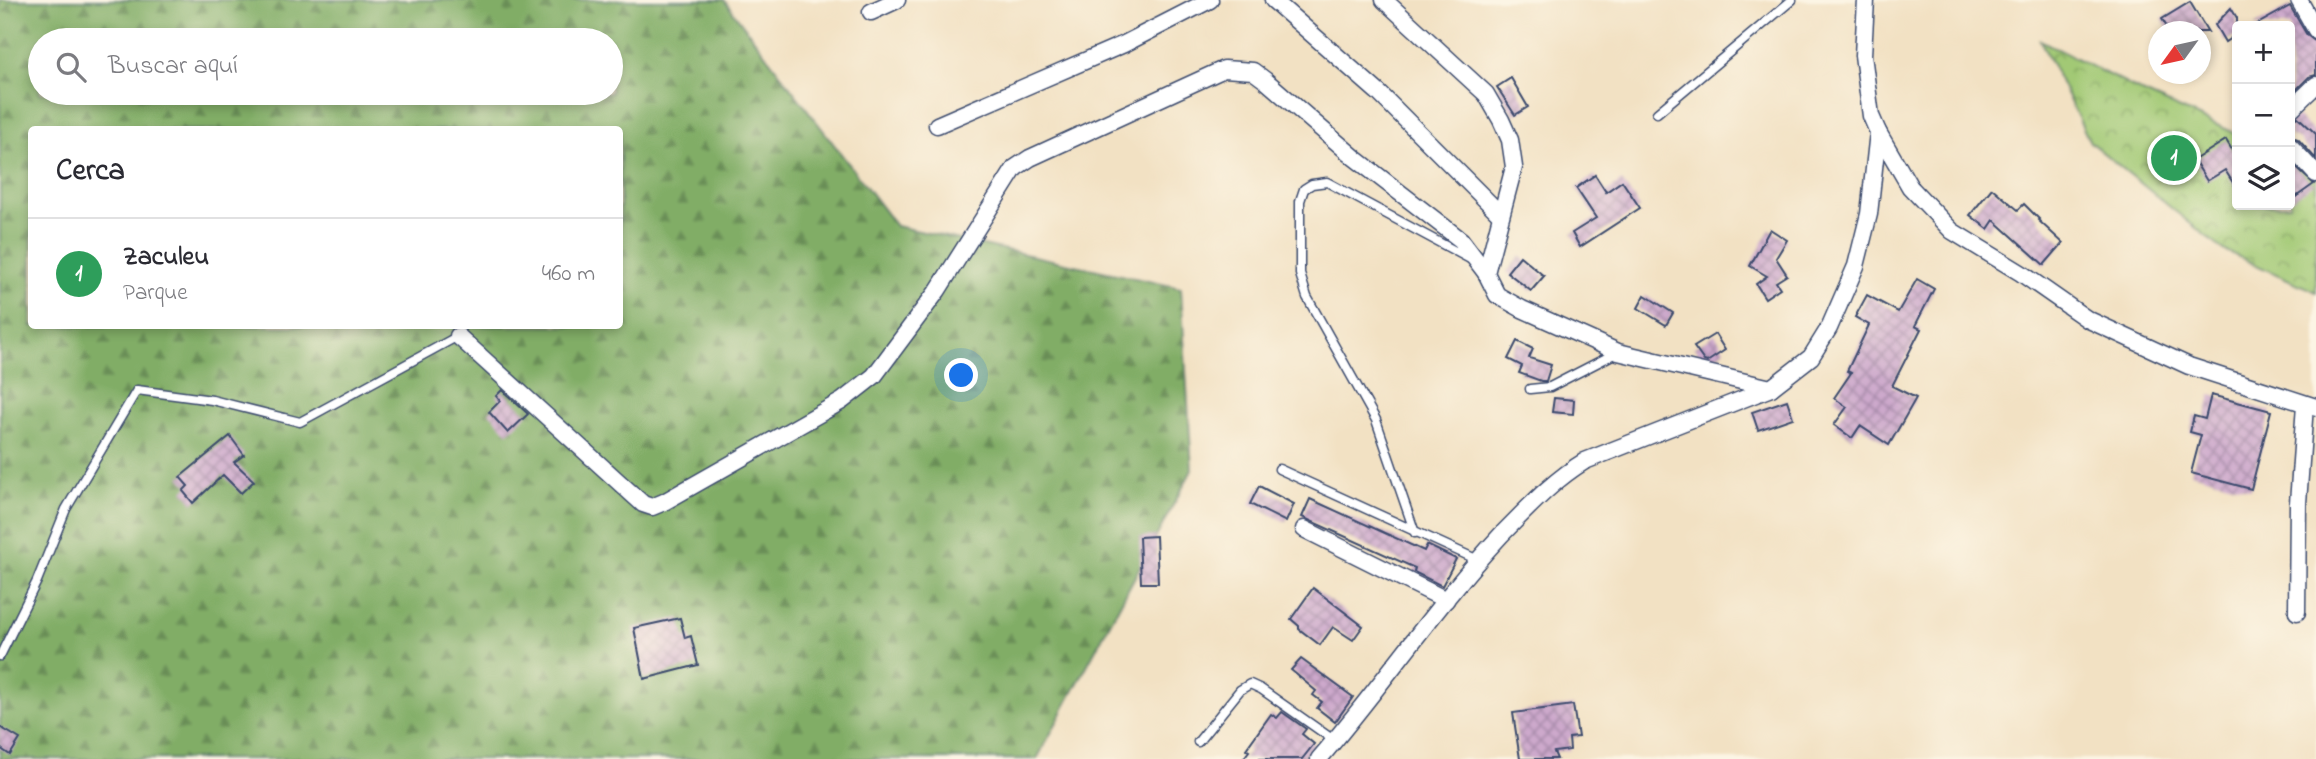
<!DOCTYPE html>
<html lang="es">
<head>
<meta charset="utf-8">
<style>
	body { margin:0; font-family:"Indie Flower",sans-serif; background:#f2f2f3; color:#2b2b33 }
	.controls { position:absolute; right:21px; top:21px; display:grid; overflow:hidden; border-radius:7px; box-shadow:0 4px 10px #0003 }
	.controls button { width:63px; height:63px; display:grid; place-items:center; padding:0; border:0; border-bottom:2px solid #e1e1e2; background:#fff; color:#2b2b33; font:35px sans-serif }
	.compass { position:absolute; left:2148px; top:21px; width:63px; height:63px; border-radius:50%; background:#fff; box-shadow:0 4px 10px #0003; rotate:237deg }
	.you { position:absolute; left:962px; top:376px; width:24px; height:24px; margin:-18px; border:5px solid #fff; border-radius:50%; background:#1a73e8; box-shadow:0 0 0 10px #1a73e833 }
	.badge { display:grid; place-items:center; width:46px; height:46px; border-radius:50%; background:#d93025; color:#fff; font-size:23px; font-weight:700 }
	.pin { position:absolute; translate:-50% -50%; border:4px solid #fff; box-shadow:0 2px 7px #0006 }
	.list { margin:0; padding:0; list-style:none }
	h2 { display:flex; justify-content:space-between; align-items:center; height:91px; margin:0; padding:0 28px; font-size:30px }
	h2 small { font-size:23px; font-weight:400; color:#7c7c81 }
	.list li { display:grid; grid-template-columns:46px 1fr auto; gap:21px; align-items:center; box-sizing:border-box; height:112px; padding:0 28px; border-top:2px solid #e1e1e2 }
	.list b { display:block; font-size:26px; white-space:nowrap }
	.list p { margin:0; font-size:23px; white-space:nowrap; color:#7c7c81 }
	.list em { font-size:23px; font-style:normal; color:#7c7c81 }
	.icon { flex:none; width:38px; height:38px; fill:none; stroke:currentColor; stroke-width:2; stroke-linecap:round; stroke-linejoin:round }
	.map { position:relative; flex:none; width:2316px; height:759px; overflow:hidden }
	.search { position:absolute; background:#fff; box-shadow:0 4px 10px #0003; left:28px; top:28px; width:595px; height:77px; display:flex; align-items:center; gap:18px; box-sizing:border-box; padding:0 24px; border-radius:38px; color:#7c7c81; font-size:26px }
	.panel { position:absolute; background:#fff; box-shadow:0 4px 10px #0003; left:28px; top:126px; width:595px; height:203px; border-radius:7px }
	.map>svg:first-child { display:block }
	.forest { fill:url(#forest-firs); stroke:#4e6e62; stroke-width:2; fill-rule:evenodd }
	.park { fill:url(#park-crowns); stroke:#5e7c69; stroke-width:2 }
	.building { fill:url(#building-cross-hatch) }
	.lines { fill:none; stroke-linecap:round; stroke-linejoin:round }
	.lane-casing { stroke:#3b4a6d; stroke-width:11 }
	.street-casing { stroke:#3b4a6d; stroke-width:19 }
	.lane { stroke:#fff; stroke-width:8 }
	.street { stroke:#fff; stroke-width:16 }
</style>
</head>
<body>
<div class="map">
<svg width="2316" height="759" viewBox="0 0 2316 759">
	<defs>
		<pattern id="forest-firs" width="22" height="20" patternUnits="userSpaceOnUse" patternTransform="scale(1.75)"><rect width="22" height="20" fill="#81ad66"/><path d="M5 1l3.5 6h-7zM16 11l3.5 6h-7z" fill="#698d57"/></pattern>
		<pattern id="park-crowns" width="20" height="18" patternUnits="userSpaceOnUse" patternTransform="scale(1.75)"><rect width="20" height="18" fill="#a2c974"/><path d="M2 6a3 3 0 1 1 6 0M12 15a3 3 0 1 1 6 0" fill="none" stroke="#83a462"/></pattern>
		<pattern id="building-cross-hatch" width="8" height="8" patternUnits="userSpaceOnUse" patternTransform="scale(1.75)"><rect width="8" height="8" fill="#cda9cc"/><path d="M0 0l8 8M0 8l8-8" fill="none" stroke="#a68aa9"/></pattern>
	</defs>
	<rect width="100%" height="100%" fill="#fcf5e5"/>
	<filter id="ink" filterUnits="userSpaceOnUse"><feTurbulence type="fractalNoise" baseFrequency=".0143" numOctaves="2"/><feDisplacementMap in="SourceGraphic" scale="14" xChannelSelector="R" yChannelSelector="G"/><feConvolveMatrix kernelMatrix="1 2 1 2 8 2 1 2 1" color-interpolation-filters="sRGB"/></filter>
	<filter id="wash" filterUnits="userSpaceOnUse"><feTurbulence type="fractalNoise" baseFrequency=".00686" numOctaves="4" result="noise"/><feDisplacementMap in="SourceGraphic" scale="28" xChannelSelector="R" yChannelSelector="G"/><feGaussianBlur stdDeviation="1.57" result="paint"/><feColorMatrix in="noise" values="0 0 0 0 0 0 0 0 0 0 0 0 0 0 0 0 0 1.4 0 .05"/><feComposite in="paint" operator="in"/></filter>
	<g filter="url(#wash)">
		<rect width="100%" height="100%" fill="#f2e1c3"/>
		<path class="forest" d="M0,0H724L896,226L1181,288L1192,470L1037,759H0ZM40,40H611V93H40ZM32,130H620V326H32Z"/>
		<path class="park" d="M2040,40L2142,92L2237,134V205H2290V146L2316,169V292L2223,250L2090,142Z"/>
		<g id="blocks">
			<g class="building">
				<path d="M2190,2L2208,32H2170L2162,19Z"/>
				<path d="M2290,6L2307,35L2316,42V75L2309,77L2290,96V26H2254Z"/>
				<path d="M2231,8L2237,18V34L2225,42L2215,25Z"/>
				<path d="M1511,78L1528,107L1515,115L1497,87Z"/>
				<path d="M2298,117L2316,134V159L2298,139L2290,136V120Z"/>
				<path d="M2226,140L2237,158V189L2225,170L2207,181L2194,160Z"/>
				<path d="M2292,164L2314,184L2290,201V165Z"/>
				<path d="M1595,175L1606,192L1622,181L1640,208L1580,247L1572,233L1596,218L1576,188Z"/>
				<path d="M1992,188L2018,210L2024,204L2039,219L2038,220L2063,243L2044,265L1994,220L1988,229L1970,215Z"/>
				<path d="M1770,229L1787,240L1776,258L1787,275L1776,282L1780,288L1765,298L1756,284L1767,276L1750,266Z"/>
				<path d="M1520,256L1544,276L1531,291L1507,272Z"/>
				<path d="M1917,279L1934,289L1915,326L1921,329L1892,386L1916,398L1889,445L1860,426L1852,438L1834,425L1847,407L1834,398L1851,373L1847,371L1869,325L1855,317L1867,295L1898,312Z"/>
				<path d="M1645,295L1673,313L1666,325L1638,308Z"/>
				<path d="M1715,334L1725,350L1707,362L1704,361L1694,347Z"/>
				<path d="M1517,341L1533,349L1529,358L1551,365L1546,381H1541L1519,373L1522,366L1508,359Z"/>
				<path d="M502,390L528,414L508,433L489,412L500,401L496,396Z"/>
				<path d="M2211,395L2271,411L2251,489L2191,473L2201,435L2190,432L2194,416L2205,419Z"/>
				<path d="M1554,398L1574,400L1573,414L1552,412Z"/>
				<path d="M1787,400L1793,418L1758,430L1752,412Z"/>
				<path d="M230,436L244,455L234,462L254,481L241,493L223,475L193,503L183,491L188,486L180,477Z"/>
				<path d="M1259,486L1294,504L1286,522L1250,504Z"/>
				<path d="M1310,499L1424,551L1427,545L1456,559L1442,586L1414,572L1415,568L1302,517Z"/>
				<path d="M1156,536L1158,583H1141L1139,537Z"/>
				<path d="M1313,588L1363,626L1353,640L1333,627L1320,645L1299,629V626L1291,619Z"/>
				<path d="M680,618L685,638L691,636L698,665L644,679L634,628Z"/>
				<path d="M1301,659L1353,697L1335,722L1317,708L1322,702L1313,695L1316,691L1291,670Z"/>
				<path d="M1573,705L1578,737L1569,738L1570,750L1554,752L1557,759H1520L1513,713Z"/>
				<path d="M1282,712L1306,729L1302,734L1314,744L1302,759H1243L1249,751L1246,749L1271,714L1277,718Z"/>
				<path d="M0,727L20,739L10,755L0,748Z"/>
			</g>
		</g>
	</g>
	<g filter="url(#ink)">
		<use href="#blocks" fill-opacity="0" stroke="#3b4a6d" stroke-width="2"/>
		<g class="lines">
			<g class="lane-casing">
				<g id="lane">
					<path d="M1657,113L1792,0"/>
					<path d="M1530,389L1550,387L1618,352"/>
					<path d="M1279,469L1478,560"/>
					<path d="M1415,533L1376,420L1307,297L1300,274V201L1304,189L1312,184L1327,182L1470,259"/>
					<path d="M0,656L37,581L66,509L137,390L212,400L300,422L458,336"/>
					<path d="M1198,742L1240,690L1250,684L1261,689L1335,741"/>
				</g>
			</g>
			<g class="street-casing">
				<g id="street">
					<path d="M1273,0L1379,93L1501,215"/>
					<path d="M1384,0L1486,94L1501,120L1510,140L1514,167L1486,273L1497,295L1522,309L1618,352L1771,388"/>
					<path d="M1866,0L1863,55L1871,116L1878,132L1910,187L1952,231L2021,273L2087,319L2189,366L2316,407"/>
					<path d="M2299,0L2316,30"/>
					<path d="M871,12L897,0"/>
					<path d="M2290,110L2316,85"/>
					<path d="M937,125L1124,44L1210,0"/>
					<path d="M2290,146L2316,174"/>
					<path d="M458,336L643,504L652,507L664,502L842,401L874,376L938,290L1015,168L1030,158L1224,69L1253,71L1265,80L1355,158L1461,240L1486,273"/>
					<path d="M1304,529L1446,600"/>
					<path d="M2297,612L2298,503L2305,405"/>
					<path d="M1319,759C1382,686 1436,605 1501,535C1528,508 1552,481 1585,461L1771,388L1811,357L1829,328L1856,266L1869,214L1878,132"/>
				</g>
			</g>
			<use href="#lane" class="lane"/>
			<use href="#street" class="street"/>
		</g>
	</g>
</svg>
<div class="controls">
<button>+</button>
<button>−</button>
<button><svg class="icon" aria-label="layers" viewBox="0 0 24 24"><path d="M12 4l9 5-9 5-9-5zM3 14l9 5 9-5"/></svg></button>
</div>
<svg class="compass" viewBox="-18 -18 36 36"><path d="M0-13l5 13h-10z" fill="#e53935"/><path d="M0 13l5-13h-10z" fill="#7c7c81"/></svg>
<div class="you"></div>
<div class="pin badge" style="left:2174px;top:158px;background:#2e9e5b">1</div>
<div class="search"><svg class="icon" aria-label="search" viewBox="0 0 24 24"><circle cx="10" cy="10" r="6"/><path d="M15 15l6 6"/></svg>Buscar aquí</div>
<section class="panel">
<h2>Cerca<small></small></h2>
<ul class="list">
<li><span class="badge" style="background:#2e9e5b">1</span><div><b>Zaculeu</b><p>Parque</p></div><em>460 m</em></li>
</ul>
</section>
</div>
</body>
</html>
